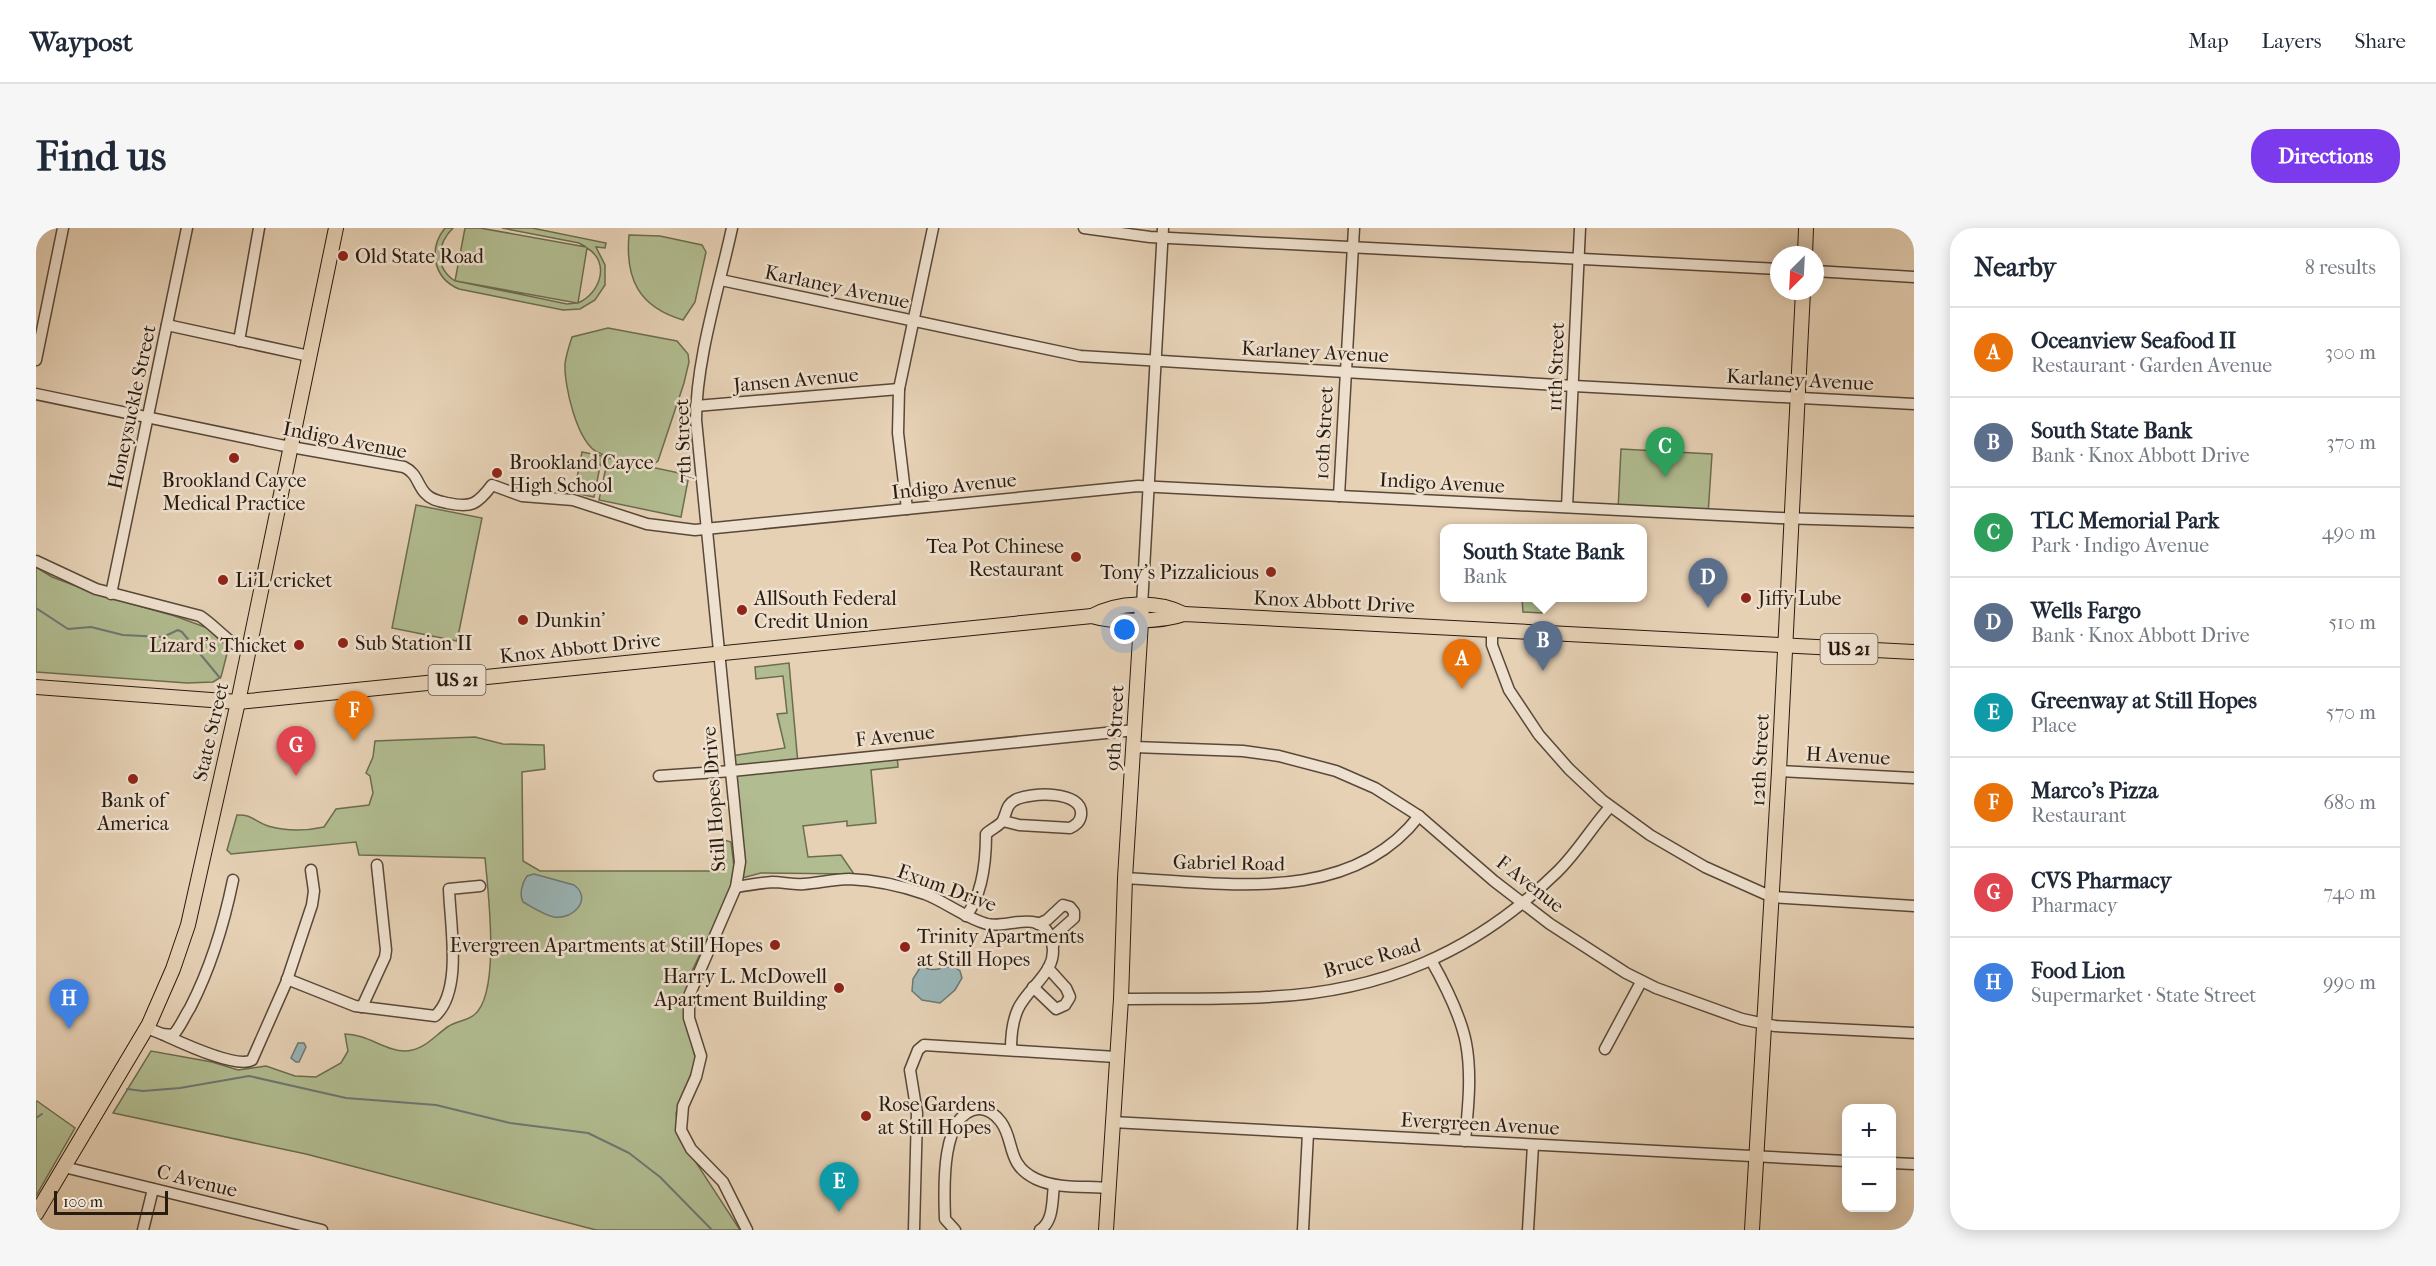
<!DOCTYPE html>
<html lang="en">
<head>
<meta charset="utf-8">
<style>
	body { margin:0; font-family:"IM FELL French Canon",serif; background:#f6f6f7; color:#1f2937 }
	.controls { position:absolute; right:18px; bottom:18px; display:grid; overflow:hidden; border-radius:12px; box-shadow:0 3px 15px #0003 }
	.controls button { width:54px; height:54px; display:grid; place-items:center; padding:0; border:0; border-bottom:2px solid #e0e1e3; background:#fff; color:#1f2937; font:30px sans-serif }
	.compass { position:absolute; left:1734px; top:18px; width:54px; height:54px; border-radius:50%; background:#fff; box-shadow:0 3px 15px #0003; rotate:204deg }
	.scale { position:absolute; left:18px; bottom:15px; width:114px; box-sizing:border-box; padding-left:6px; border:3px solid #281b10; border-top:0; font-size:16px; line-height:21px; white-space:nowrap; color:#281b10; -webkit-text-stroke:4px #efe1cf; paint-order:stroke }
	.you { position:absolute; left:1089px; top:402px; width:21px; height:21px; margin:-15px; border:4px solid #fff; border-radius:50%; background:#1a73e8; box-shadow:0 0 0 9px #1a73e833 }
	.badge { display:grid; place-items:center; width:39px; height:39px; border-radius:50%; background:#7c3aed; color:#fff; font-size:20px; font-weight:700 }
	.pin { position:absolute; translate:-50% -50px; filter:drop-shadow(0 2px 3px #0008) }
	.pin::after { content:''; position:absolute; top:32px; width:21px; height:18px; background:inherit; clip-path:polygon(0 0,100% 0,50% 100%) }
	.popup { position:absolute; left:1404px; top:296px; width:207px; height:78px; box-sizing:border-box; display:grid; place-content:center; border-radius:12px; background:#fff; filter:drop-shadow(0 2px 4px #0005); font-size:20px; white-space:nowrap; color:#747a83 }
	.popup b { font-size:22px; color:#1f2937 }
	.popup::after { content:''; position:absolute; left:50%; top:100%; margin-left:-12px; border:12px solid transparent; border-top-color:#fff }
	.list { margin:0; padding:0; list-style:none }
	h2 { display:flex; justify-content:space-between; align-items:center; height:78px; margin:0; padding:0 24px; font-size:26px }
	h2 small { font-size:20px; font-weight:400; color:#747a83 }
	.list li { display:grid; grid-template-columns:39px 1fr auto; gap:18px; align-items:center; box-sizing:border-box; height:90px; padding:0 24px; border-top:2px solid #e0e1e3 }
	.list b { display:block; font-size:22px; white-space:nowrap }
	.list p { margin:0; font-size:20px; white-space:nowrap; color:#747a83 }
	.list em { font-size:20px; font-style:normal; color:#747a83 }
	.map { position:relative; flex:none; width:1878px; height:1002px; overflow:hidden; border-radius:24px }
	header { display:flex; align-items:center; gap:36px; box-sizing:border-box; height:84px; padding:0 30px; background:#fff; border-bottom:2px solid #e0e1e3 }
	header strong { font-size:28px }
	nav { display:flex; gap:33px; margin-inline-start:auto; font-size:21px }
	.intro { display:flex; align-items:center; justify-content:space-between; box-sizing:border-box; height:144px; padding:0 36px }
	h1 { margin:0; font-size:42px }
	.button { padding:15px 27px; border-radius:24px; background:#7c3aed; color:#fff; font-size:21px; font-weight:700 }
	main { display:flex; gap:36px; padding:0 36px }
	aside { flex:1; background:#fff; border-radius:24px; box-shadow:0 3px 15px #0003 }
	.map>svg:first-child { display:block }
	.green { fill:#b1bc90; stroke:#6c6c50; stroke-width:1.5; fill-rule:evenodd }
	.water { fill:#99b5b7; stroke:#6c7774; stroke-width:1.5 }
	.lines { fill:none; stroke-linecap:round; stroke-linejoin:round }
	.stream { stroke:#6c7774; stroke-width:2 }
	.minor-casing { stroke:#584839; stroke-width:13 }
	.major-casing { stroke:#281b10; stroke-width:16 }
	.minor { stroke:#efe1cf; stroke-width:10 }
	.major { stroke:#e6d1b5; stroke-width:14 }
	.poi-dot { fill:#8f2418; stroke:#efe1cf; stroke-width:2 }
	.labels { text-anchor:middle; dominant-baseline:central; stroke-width:5; stroke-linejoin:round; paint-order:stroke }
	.shield { fill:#efe1cf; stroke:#645649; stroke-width:1.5 }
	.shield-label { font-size:18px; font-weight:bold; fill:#281b10 }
	.poi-label { font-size:20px; fill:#281b10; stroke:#efe1cf; text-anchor:start }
	.street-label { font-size:20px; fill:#281b10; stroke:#efe1cf }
</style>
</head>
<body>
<header>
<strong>Waypost</strong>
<nav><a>Map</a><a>Layers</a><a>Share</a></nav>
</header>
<div class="intro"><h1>Find us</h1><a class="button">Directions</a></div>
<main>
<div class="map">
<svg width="1878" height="1002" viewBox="0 0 1878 1002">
	<rect width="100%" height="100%" fill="#e6d1b5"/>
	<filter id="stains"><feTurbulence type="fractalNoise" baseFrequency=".00333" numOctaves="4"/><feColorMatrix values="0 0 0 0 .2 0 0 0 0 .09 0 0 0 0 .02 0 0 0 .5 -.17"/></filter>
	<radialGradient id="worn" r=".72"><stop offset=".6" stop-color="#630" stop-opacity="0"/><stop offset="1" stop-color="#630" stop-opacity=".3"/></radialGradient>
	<g class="green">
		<path d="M409,0H417C401,16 398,39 419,53L429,0H444L550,19L543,15L466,0H496L570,15L569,20L560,19L569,37V57L559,72L544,81L527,82L423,61C397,50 392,21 409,0ZM551,20C575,34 564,66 542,75ZM420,53L541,75L531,76Z"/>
		<path d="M593,7L624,8L666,17L670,24L659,74L647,92C603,79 589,51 593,7Z"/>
		<path d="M572,100L641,113L652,126L653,134L648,155L622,233L618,236C601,233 580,232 563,225C541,216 528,157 529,136C530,127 533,118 536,109Z"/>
		<path d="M1585,221L1676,226L1672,287L1582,282Z"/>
		<path d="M546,224L566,228L558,269L538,265Z"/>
		<path d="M572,230L653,247L645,289L563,272Z"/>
		<path d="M380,277L446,290L421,413L356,400Z"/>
		<path d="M0,339L16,349L67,368L139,388L174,401L193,418L185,449L177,454L151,455L0,444Z"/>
		<path d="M1486,370H1514L1513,375H1507L1506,385L1487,384Z"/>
		<path d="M753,435L762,536L861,526L862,539L835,542L840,595L811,598V593L767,598L772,629L805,627L818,646L725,645L702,651L695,528L749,520L741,486L751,485L747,448L720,451L719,439Z"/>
		<path d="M439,509L467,516L508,517L509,541L486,544L487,633L504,643H686L688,612L695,614L699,647L696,660L654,747L649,769L650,791L660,833L640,885L644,910L704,1002H560L270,926L77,885L115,823L176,834L202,842L230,838L259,848L280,849L305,835L312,823L309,806C331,806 351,824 370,823C389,822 399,807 413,798C420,793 431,793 438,787C465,766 452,663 449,630L323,627L320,614L195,626L191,622L201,587C216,586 219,594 232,598C249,603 270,603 288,599L300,581L333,577L337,565L334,548L330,545L337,529L339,513Z"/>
		<path d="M1,873L39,900L0,968V874Z"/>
	</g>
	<g class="water">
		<path d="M498,646L538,657C557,671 537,692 518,689C508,687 496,679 487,674C483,666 486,655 491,648Z"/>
		<path d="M885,738C900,745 901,740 917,738L924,743L926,750L919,762L904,775L886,772L876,763L877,751Z"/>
		<path d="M262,815H268L270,819L263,834H260L255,830Z"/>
	</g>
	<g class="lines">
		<g class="stream">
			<path d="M0,380L32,401L55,399L87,407L127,409L142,402L146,404L184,450"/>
			<path d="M91,861L107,863L144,860L213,848L310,870L400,877L474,895L552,905L593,925L624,949L676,1002"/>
			<path d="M0,890L6,886"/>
		</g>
		<g class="minor-casing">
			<g id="minor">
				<path d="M696,0C683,60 660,132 660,192L704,634L700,659L653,768V790L665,828L660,849L647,878L645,902L655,921L687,954L711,1002"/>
				<path d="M1048,0L1114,9L1743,41"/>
				<path d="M1779,43L1878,49"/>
				<path d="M685,52L1044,128L1538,158L1878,176"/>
				<path d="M131,97L273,128"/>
				<path d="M203,113L223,0"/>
				<path d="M0,132L27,0"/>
				<path d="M0,166L244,217L368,239C381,245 381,256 389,265C395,272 403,273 411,275C435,280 441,277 456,257L486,268L537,272L611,296L659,302L1102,258L1743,290L1878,294"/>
				<path d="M660,178L863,161"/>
				<path d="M1303,268L1318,0"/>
				<path d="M1531,279L1544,0"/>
				<path d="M871,281L862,205L863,161L897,0"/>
				<path d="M0,333L60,361L164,388C181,399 193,417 213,423"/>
				<path d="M75,366L151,0"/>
				<path d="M1106,378L1127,0"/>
				<path d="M1456,402V417L1473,462L1503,507L1533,541L1566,572L1614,607L1669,639L1736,669L1878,678"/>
				<path d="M1098,519L1207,523L1243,528L1300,543L1339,560L1383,588L1458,653L1514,696L1590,745L1620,760L1706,791L1739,798L1878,805"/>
				<path d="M1743,543L1878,550"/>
				<path d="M623,548L696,543L1099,502"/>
				<path d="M1089,650C1188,655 1314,678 1383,588"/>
				<path d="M700,659C712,657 724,655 736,654C747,654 757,657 768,656C783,655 798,651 813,651C838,652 866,658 889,666C910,674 929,690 951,696C973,701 1007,678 1016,715C1023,743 992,759 982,781C976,794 975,808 975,821"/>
				<path d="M930,688C947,666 950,633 950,606C955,601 965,597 967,592C971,584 970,577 979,572C994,564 1048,562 1045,587C1044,594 1040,597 1034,600L983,597L967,593"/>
				<path d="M1002,696L1011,692L1027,677L1034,679L1038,684V690L1020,706L1017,718"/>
				<path d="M1395,732C1408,755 1425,789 1430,815C1436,847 1432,881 1429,913"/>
				<path d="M251,751L319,778L399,788C427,763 414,696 413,661L444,658"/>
				<path d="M997,759L1020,781L1029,777L1034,769L1030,760L1012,740"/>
				<path d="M1085,771C1134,770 1182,772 1231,769C1345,764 1438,725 1520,645C1541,625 1555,600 1574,579"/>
				<path d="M326,779L349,729L350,722L341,637"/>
				<path d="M111,800L126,806L137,807C144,800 148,789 154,780C175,739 188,696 197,652"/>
				<path d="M126,806C144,814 200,841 216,832L250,755L276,677L278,663L275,642"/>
				<path d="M1569,821L1605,754"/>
				<path d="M1076,894L1810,933"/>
				<path d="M1856,935L1878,936"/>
				<path d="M28,939L286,1002"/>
				<path d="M107,1002L117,961"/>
				<path d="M878,1002L881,885L874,842L882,822L888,817L1080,829"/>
				<path d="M919,1002L909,991C908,963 904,885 942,881C951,880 960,887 965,894C979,913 970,937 1000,951C1021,961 1049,958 1073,960"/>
				<path d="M1004,1002C1018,993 1016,972 1018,957"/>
				<path d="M1267,1002L1272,905"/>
				<path d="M1492,1002L1497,917"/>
			</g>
		</g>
		<g class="major-casing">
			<g id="major">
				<path d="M1769,27L1770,0"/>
				<path d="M1056,388C1082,374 1121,372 1148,386"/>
				<path d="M0,459L202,474L1056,388C1079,395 1126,394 1148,386L1878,424"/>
				<path d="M0,986L113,796L137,741L152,697L202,474L300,0"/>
				<path d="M1070,1002L1085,771L1089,650L1106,378"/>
				<path d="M1716,1002L1743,543L1767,63"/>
			</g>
		</g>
		<use href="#minor" class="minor"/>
		<use href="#major" class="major"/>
	</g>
	<g class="poi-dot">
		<circle cx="307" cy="28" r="6"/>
		<circle cx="198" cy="230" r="6"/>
		<circle cx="461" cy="245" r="6"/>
		<circle cx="1040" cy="329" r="6"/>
		<circle cx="1235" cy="344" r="6"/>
		<circle cx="187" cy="352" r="6"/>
		<circle cx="1710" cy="370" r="6"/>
		<circle cx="706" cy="382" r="6"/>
		<circle cx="487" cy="392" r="6"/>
		<circle cx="307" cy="415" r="6"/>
		<circle cx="263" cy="417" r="6"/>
		<circle cx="97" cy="551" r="6"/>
		<circle cx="739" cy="717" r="6"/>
		<circle cx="869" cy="719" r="6"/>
		<circle cx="803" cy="760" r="6"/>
		<circle cx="830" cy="888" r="6"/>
	</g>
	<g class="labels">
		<g class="shield">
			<rect x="1784.5" y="406" width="57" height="30" rx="4.5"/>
			<rect x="392.5" y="437" width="57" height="30" rx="4.5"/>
		</g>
		<g class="shield-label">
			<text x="1813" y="421">US 21</text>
			<text x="421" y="452">US 21</text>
		</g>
		<g class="poi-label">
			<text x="319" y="28">Old State Road</text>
			<text x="473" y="234">Brookland Cayce<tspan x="473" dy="23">High School</tspan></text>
			<text x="198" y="252" text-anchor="middle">Brookland Cayce<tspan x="198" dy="23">Medical Practice</tspan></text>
			<text x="1028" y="318" text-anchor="end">Tea Pot Chinese<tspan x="1028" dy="23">Restaurant</tspan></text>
			<text x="1223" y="344" text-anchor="end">Tony's Pizzalicious</text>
			<text x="199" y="352">Li'L cricket</text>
			<text x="718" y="370">AllSouth Federal<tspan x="718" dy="23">Credit Union</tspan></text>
			<text x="1722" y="370">Jiffy Lube</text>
			<text x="499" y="392">Dunkin'</text>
			<text x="319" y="415">Sub Station II</text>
			<text x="251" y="417" text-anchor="end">Lizard's Thicket</text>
			<text x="97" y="572" text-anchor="middle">Bank of<tspan x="97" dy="23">America</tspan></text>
			<text x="881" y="708">Trinity Apartments<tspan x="881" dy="23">at Still Hopes</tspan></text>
			<text x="727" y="717" text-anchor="end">Evergreen Apartments at Still Hopes</text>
			<text x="791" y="748" text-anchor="end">Harry L. McDowell<tspan x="791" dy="23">Apartment Building</tspan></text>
			<text x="842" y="876">Rose Gardens<tspan x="842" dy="23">at Still Hopes</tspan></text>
		</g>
		<g class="street-label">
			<text transform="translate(801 59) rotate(12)">Karlaney Avenue</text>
			<text transform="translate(1279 124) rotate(3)">Karlaney Avenue</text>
			<text transform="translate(1520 139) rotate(-88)">11th Street</text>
			<text transform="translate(760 152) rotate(-5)">Jansen Avenue</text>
			<text transform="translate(1764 152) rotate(3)">Karlaney Avenue</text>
			<text transform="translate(96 179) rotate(-78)">Honeysuckle Street</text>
			<text transform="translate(1288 205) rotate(-87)">10th Street</text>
			<text transform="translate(309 212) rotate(11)">Indigo Avenue</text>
			<text transform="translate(647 213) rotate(-92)">7th Street</text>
			<text transform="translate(1406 255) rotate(3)">Indigo Avenue</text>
			<text transform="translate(918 258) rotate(-6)">Indigo Avenue</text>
			<text transform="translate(1298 374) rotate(3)">Knox Abbott Drive</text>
			<text transform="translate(544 420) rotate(-6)">Knox Abbott Drive</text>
			<text transform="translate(1079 500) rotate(-87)">9th Street</text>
			<text transform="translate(175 504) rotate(-77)">State Street</text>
			<text transform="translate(859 508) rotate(-6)">F Avenue</text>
			<text transform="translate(1812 528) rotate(3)">H Avenue</text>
			<text transform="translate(1724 532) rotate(-87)">12th Street</text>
			<text transform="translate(678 571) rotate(-94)">Still Hopes Drive</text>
			<text transform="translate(1193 635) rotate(1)">Gabriel Road</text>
			<text transform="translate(1494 656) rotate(38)">F Avenue</text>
			<text transform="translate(911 660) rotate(20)">Exum Drive</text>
			<text transform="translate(1336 730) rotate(-16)">Bruce Road</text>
			<text transform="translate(1444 896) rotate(3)">Evergreen Avenue</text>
			<text transform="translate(161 953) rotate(14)">C Avenue</text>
		</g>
	</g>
	<rect width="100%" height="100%" filter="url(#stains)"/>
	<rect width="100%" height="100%" fill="url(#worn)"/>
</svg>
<div class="controls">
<button>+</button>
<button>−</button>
</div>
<svg class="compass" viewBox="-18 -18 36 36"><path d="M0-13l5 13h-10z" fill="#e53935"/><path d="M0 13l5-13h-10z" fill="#747a83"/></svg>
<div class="scale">100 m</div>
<div class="you"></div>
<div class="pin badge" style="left:1426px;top:461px;background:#e8710a">A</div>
<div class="pin badge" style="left:1507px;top:443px;background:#5c6f8a">B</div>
<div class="popup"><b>South State Bank</b>Bank</div>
<div class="pin badge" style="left:1629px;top:249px;background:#2e9e5b">C</div>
<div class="pin badge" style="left:1672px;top:380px;background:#5c6f8a">D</div>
<div class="pin badge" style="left:803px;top:984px;background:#0f9aa8">E</div>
<div class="pin badge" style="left:318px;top:513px;background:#e8710a">F</div>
<div class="pin badge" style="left:260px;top:548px;background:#e0444e">G</div>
<div class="pin badge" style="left:33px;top:801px;background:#3f7fe0">H</div>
</div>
<aside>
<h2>Nearby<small>8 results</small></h2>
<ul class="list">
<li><span class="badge" style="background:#e8710a">A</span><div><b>Oceanview Seafood II</b><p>Restaurant · Garden Avenue</p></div><em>300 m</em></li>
<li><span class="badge" style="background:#5c6f8a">B</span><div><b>South State Bank</b><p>Bank · Knox Abbott Drive</p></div><em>370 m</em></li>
<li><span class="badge" style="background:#2e9e5b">C</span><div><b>TLC Memorial Park</b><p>Park · Indigo Avenue</p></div><em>490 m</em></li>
<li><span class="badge" style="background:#5c6f8a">D</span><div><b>Wells Fargo</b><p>Bank · Knox Abbott Drive</p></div><em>510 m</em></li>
<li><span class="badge" style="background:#0f9aa8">E</span><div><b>Greenway at Still Hopes</b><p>Place</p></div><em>570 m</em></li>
<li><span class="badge" style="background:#e8710a">F</span><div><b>Marco's Pizza</b><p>Restaurant</p></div><em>680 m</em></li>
<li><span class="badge" style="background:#e0444e">G</span><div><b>CVS Pharmacy</b><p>Pharmacy</p></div><em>740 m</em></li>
<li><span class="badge" style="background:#3f7fe0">H</span><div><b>Food Lion</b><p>Supermarket · State Street</p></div><em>990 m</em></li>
</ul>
</aside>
</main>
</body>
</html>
